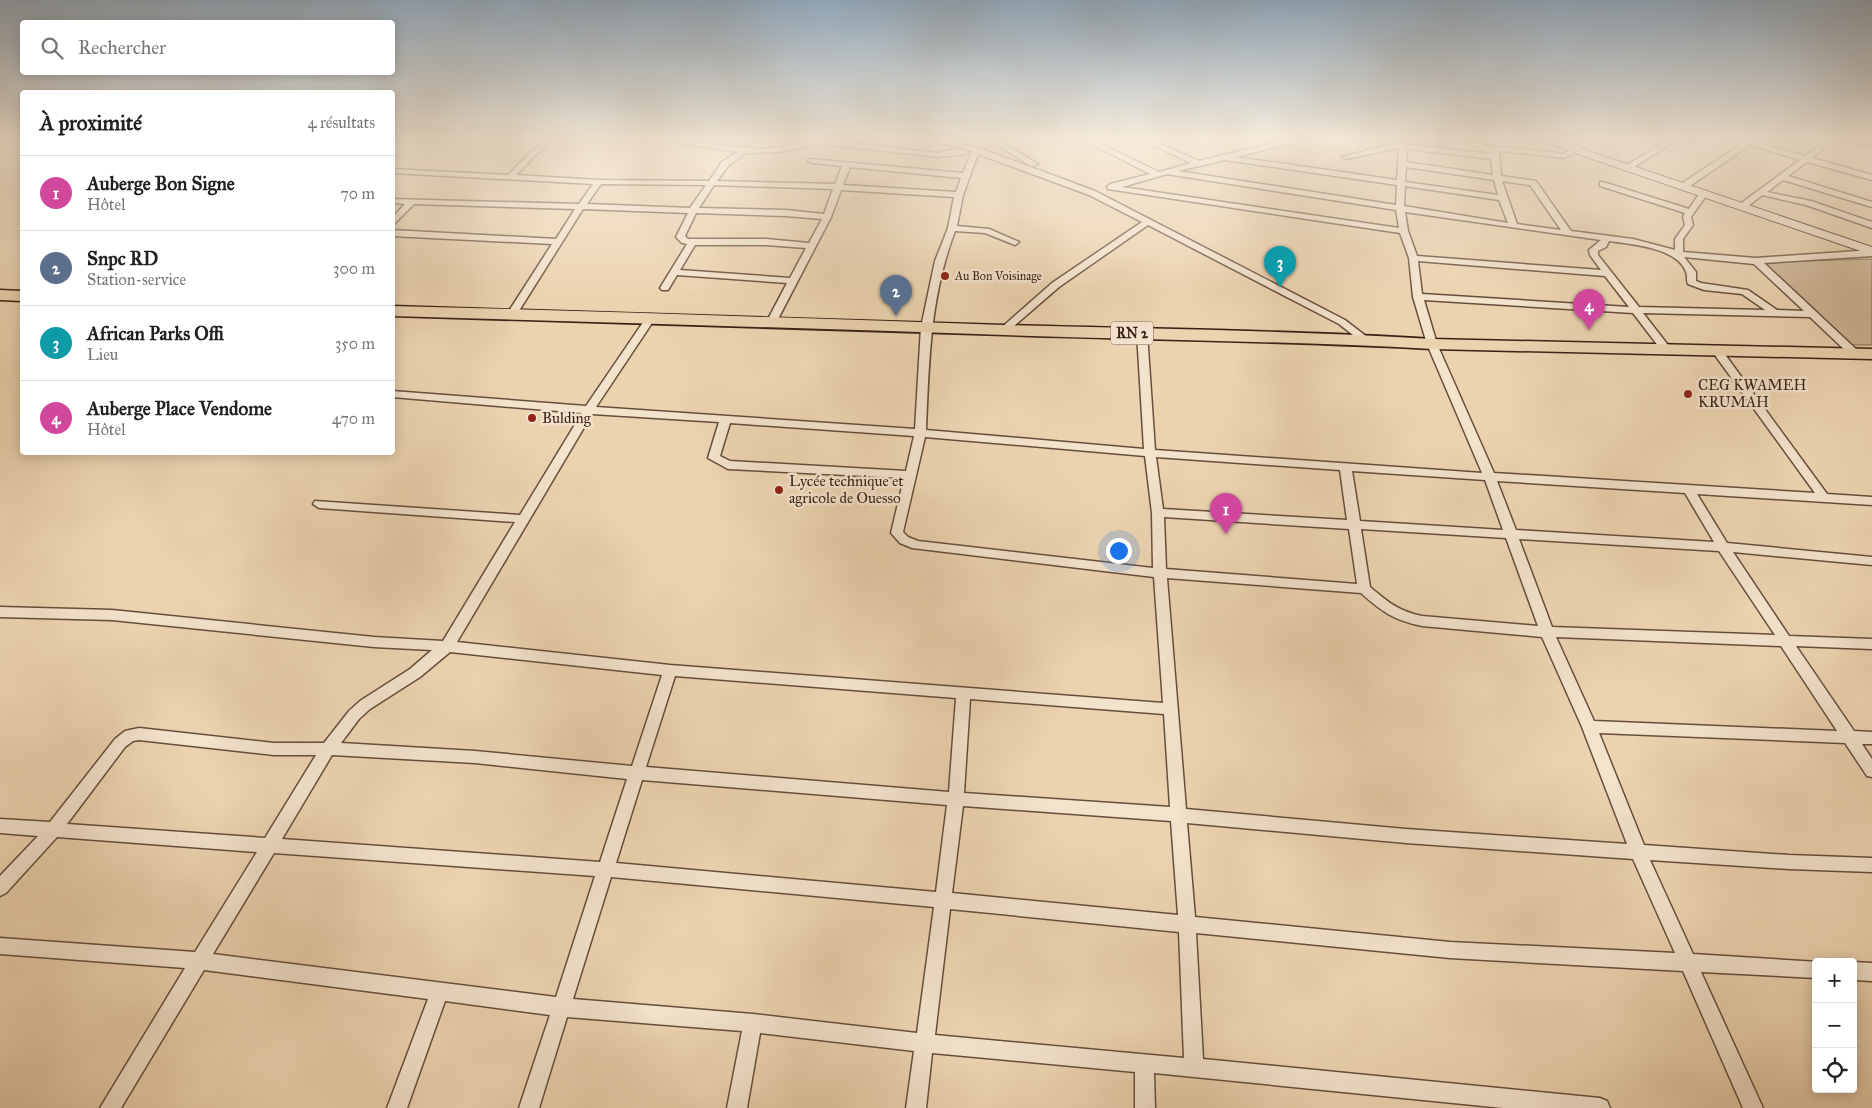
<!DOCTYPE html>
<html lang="fr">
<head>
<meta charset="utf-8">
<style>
	body { margin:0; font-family:"IM FELL Great Primer",serif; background:#f2f2f2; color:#202124 }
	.controls { position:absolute; right:15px; bottom:15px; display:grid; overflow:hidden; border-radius:5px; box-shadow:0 2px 12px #0003 }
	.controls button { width:45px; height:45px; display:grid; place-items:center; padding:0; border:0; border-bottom:1px solid #e0e0e0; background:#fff; color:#202124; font:25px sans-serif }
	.you { position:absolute; left:1118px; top:550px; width:18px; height:18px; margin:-12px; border:4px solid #fff; border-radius:50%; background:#1a73e8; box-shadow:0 0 0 8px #1a73e833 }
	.badge { display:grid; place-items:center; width:32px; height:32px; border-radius:50%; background:#8f2418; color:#fff; font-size:16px; font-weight:700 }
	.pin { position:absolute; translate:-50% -41px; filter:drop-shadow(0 1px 2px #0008) }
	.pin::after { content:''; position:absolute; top:26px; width:18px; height:15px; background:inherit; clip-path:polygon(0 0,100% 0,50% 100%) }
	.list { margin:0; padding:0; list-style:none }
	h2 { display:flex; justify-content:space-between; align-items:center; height:65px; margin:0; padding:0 20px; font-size:21px }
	h2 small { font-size:16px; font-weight:400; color:#757577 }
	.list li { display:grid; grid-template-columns:32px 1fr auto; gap:15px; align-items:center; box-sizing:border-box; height:75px; padding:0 20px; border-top:1px solid #e0e0e0 }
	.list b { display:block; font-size:19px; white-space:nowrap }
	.list p { margin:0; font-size:16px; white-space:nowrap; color:#757577 }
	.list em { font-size:16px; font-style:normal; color:#757577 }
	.icon { flex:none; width:28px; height:28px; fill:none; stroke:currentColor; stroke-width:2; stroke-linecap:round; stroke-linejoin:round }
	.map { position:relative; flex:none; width:1872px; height:1108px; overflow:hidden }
	.search { position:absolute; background:#fff; box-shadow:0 2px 12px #0003; left:20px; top:20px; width:375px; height:55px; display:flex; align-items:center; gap:12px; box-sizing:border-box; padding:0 18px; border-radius:5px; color:#757577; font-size:19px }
	.panel { position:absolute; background:#fff; box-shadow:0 2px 12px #0003; left:20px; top:90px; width:375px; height:365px; border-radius:5px }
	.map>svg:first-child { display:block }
	.green { fill:#ceb596; stroke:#846b56 }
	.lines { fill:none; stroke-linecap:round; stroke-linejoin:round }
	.street-casing { stroke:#664e3c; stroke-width:3 }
	.secondary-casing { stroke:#3a2115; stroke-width:2 }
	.highway-casing { stroke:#3a2115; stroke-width:3 }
	.street { fill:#f3e2cc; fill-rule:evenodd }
	.secondary { fill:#f3e2cc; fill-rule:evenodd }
	.highway { fill:#ecd3b0; fill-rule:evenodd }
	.poi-dot { fill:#8f2418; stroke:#f3e2cc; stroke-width:2 }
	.labels { text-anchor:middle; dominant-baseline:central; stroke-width:5; stroke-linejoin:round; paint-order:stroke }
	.far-poi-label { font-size:12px; fill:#3a2115; stroke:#f3e2cc; text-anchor:start }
	.shield { fill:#f3e2cc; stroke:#725b4c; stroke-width:1 }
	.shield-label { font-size:14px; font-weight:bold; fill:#3a2115 }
	.poi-label { font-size:15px; fill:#3a2115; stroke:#f3e2cc; text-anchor:start }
</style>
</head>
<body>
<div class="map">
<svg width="1872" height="1108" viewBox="0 0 1872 1108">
	<rect width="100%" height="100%" fill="#ecd3b0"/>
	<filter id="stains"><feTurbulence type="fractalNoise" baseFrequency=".004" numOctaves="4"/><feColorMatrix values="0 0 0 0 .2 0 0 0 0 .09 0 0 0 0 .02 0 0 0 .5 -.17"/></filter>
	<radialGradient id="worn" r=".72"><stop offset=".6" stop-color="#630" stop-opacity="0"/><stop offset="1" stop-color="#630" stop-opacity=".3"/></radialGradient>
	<path class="green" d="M1872,259V345H1852L1764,265L1766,262Z"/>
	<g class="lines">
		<g class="street-casing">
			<g id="street">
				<path d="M543,140H551L516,175L599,180L709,181L722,162L737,152L671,142L668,140L762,149L780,147L806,140H825L938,153C947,150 960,147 969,152C961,157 947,155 938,157L812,143L800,148L780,152L746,153L728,166L717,181L835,184L842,166L812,163L808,161L809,159L963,173L972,151L931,140H943L979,148L1095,191L1345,320L1371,340L1370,342H1362L1339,324L1148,225L1059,287L1007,332H1001V328L1052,283L1142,222L1089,195L978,154L963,195L957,226L989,229L1019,242L1015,245L985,233L955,231C930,297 929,360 926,430L1144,449L1137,333L1142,330L1147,333L1155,450L1482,473L1427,344L1413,297L1409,258L1400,233L1108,189L1107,187L1110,184L1150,174L1084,140H1092L1159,172L1191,163L1142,140H1150L1199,161L1286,140H1296V142L1236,157L1397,180L1399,148L1346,159L1342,157L1395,143L1491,154L1463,140H1471L1492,149L1495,146L1564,154L1588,140H1596L1565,158L1499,151L1501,176L1536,181L1571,231L1633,239L1675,250V239L1685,225L1683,217L1685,213L1600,186V182H1603L1689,209L1701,191H1707L1708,193L1691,217L1693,225L1683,239V252L1756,258L1872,250V256L1764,263L1858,351V355H1850L1810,317L1643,313L1671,349L1666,352L1662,351L1633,313L1424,300L1437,344L1494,473L1815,493L1712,351L1717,348L1721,349L1827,494L1872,497V505L1697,494L1727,543L1872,557V565L1733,552L1789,636L1872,639V649L1796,646L1854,731L1872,732V744H1862L1872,759V777L1867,776L1845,743L1599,733L1644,845L1789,855L1872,858V872L1789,869L1650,860L1693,954L1819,962H1816V978L1701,972L1763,1108H1743L1683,971L1450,958L1196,933L1203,1059L1600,1098L1607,1101L1610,1108H1503L1154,1073L1155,1108H1135V1072L932,1053L926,1108H906L914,1051L760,1033L747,1108H727L742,1031L567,1017L539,1108H519L550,1015L445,1001L407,1108H387L428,999L204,970L121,1108H100L185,968L0,954V938L195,952L257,852L57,837L6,893L0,896V876L38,836L0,833V819L50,822L115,739L125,731L139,728L274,743H324L349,711L360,701L410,669L432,650L374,647L112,620L0,617V607L112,610L374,637L443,641L515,522L319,508L313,504L315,501L520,515L582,413L392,397V391L586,406L648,315L651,314L656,317L596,407L915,429L921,327L935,261L948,228L954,197L841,190L831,217L777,321L772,324L767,321L787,283L677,275L668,290H662L660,288L687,244L682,243L676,237L688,213L583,209L517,314L512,317L507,314L552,244L392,236V230L556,239L575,209L414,204L392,226V218L405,204L392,203V199L579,204L593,184L392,173V169L508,175ZM1407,149L1491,159L1493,175L1406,162ZM1225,160L1397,185L1396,205L1178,171ZM850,167L961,178L956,192L843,185ZM1406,167L1494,180L1498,195L1405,182ZM1167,174L1396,210L1399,228L1122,187ZM1502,181L1530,185L1561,230L1517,224ZM601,184L706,185L690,208L587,204ZM714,185L833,189L824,214L786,210L699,208ZM1405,186L1499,200L1508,223L1404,206ZM1405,212L1601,240L1589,250L1590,255L1601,270L1417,256L1408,231ZM696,213L786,216L822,219L809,243L766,239H688L685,236ZM1609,241C1632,244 1678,248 1686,272C1688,276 1686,280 1688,284L1704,290L1742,294L1765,310L1639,307L1598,255V251L1606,247ZM695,245H766L806,248L790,278L680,270ZM1684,257L1754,264L1804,311L1777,310L1748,290L1701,283L1696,281V272ZM1418,261L1605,276L1629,307L1422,294ZM592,414L719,422L708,458L728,469L904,478L891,533L900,543L912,548L1154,577L1163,703L670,665L457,642ZM730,423L914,436L906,471L730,461L720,456ZM925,437L1145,456L1152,513L1153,568L918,541L908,537L903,532ZM1156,457L1340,470L1347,520L1163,509ZM1352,471L1485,480L1503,530L1360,521ZM1497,481L1685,493L1714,542L1516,530ZM1164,517L1349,529L1357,584L1166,569ZM1361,529L1506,538L1538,626L1422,616C1398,611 1388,602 1370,587ZM1519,539L1719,551L1775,635L1552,627ZM1167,578L1361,593C1382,612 1394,620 1422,626L1542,637L1582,727L1627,844L1406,829L1186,809ZM1556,637L1781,646L1837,731L1594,721ZM450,652L662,675L632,766L475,751L341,743L359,719L370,709L420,677ZM675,676L956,698L949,792L646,767ZM970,699L1164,714L1170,807L964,793ZM139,740L274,755H316L265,838L67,824L125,747L133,741ZM332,755L475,763L627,779L600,862L282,839ZM642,780L947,805L936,892L616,863ZM963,806L1171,821L1178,915L952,893ZM1187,823L1406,843L1633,859L1675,953L1450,942L1195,917ZM274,853L595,876L556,997L213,954ZM611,877L934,907L917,1033L753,1014L573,999ZM950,909L1179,932L1184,1058L935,1035Z"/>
				<path d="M989,140H998L1038,164L1031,166Z"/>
				<path d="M1667,140H1676L1631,169L1624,167Z"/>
				<path d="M1738,140H1756L1755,142L1805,156L1827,140H1834L1812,158L1872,175V180L1807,162L1788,176L1872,202V207L1783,180L1767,192L1811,201L1872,222V228L1806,205L1762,195L1746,208H1740V204L1800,160L1750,145L1687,188H1681V184L1743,143Z"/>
				<path d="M1850,140H1861L1872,143V147Z"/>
				<path d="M1853,962L1872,963V981L1853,980Z"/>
			</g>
		</g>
		<g class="secondary-casing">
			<path id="secondary" d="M1542,140H1556L1872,247V255L1543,142Z"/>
		</g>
		<g class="highway-casing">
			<g id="highway">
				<path d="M0,290L22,291V301L0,300Z"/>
				<path d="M392,306C596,311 800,318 1004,325C1146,329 1289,330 1432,339L1872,349V359L1432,349C1289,341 1146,340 1004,335C800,328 596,322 392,316Z"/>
			</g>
		</g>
		<use href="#street" class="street"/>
		<use href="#secondary" class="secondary"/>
		<use href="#highway" class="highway"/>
	</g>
	<linearGradient id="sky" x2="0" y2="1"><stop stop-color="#91a8bc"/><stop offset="0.47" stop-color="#f6ebdb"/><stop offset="1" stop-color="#f6ebdb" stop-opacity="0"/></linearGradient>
	<rect width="1872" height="295" fill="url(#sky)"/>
	<g class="poi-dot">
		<circle cx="945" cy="276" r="5"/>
		<circle cx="1688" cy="394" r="5"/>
		<circle cx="532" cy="418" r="5"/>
		<circle cx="779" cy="490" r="5"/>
	</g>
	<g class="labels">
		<g class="far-poi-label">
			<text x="955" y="276">Au Bon Voisinage</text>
		</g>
		<rect class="shield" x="1111" y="321.5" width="42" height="23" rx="4"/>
		<g class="shield-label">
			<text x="1132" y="333">RN 2</text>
		</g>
		<g class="poi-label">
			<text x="1698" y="385">CEG KWAMEH<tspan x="1698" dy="17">KRUMAH</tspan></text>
			<text x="542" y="418">Bulding</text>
			<text x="789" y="481">Lycée technique et<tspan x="789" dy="17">agricole de Ouesso</tspan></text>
		</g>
	</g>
	<rect width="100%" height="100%" filter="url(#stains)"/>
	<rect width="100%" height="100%" fill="url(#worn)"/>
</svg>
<div class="controls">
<button>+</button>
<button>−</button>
<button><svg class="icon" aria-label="locate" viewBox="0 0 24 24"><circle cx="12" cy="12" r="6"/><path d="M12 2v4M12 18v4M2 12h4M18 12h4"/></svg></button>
</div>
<div class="you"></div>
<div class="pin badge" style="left:1226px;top:534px;background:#d1479c">1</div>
<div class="pin badge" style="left:896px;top:316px;background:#5c6f8a">2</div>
<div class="pin badge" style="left:1280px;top:287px;background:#0f9aa8">3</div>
<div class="pin badge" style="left:1589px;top:330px;background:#d1479c">4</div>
<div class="search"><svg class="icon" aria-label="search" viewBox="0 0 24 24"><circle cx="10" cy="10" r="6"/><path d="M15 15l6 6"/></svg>Rechercher</div>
<section class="panel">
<h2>À proximité<small>4 résultats</small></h2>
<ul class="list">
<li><span class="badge" style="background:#d1479c">1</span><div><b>Auberge Bon Signe</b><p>Hôtel</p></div><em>70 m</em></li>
<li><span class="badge" style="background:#5c6f8a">2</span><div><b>Snpc RD</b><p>Station-service</p></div><em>300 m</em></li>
<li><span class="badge" style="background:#0f9aa8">3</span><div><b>African Parks Offi</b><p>Lieu</p></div><em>350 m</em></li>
<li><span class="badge" style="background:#d1479c">4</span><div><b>Auberge Place Vendome</b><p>Hôtel</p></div><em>470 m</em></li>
</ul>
</section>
</div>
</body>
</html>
